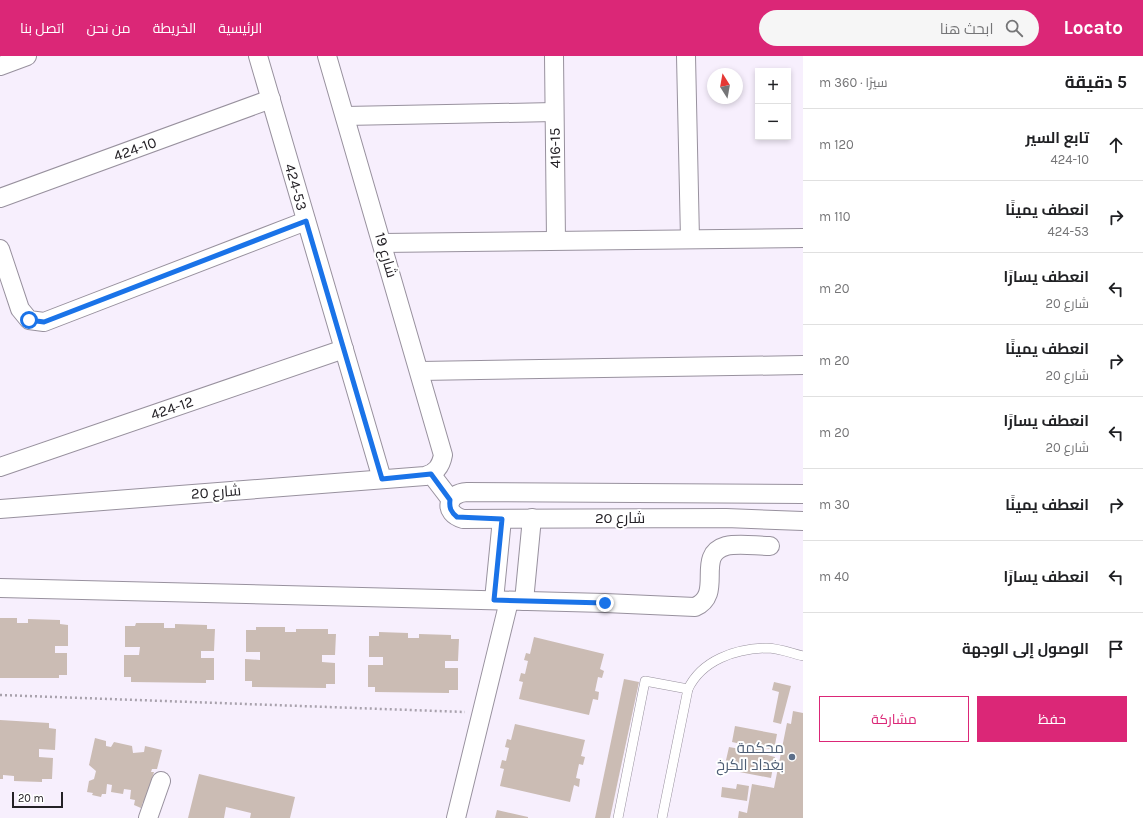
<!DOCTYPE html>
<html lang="ar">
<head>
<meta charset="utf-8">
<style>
	body { margin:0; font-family:Karla,Cairo,sans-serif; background:#f6f6f6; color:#202124; direction:rtl }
	.controls { position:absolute; right:12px; top:12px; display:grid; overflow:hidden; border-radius:0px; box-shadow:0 2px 6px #0003 }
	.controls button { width:36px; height:36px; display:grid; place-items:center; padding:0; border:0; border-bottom:1px solid #e0e0e0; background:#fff; color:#202124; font:20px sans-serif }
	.compass { position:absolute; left:707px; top:12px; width:36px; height:36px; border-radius:50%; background:#fff; box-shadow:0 2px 6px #0003; rotate:349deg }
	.scale { position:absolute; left:12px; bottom:10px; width:51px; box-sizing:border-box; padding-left:4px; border:2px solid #242126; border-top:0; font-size:11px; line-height:14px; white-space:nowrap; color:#242126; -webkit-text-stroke:3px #fff; paint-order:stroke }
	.stop { position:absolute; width:12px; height:12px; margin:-9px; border:3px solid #1a73e8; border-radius:50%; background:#fff }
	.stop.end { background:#1a73e8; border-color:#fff; box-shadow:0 1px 4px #0008 }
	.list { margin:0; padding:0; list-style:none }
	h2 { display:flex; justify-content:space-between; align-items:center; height:52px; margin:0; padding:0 16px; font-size:17px }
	h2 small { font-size:13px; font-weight:400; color:#757577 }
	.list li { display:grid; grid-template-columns:26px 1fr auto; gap:12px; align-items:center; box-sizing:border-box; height:72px; padding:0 16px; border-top:1px solid #e0e0e0 }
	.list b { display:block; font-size:15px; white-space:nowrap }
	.list p { margin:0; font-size:13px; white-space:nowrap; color:#757577 }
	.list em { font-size:13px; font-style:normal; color:#757577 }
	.actions { display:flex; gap:8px; padding:12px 16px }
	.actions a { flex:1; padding:9px 0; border:1px solid #db2777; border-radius:0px; text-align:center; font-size:14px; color:#db2777 }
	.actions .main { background:#db2777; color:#fff }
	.icon { flex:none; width:22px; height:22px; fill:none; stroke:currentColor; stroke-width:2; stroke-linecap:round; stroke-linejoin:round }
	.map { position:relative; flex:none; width:803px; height:762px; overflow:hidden; direction:ltr }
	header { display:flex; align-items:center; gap:24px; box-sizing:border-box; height:56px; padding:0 20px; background:#db2777; color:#fff }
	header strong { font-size:19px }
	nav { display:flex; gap:22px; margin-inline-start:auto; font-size:14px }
	.search { width:280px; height:36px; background:#f6f6f6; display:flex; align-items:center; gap:10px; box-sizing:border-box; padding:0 14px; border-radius:22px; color:#757577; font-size:15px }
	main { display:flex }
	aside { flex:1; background:#fff }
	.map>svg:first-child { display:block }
	.building { fill:#cbbcb4 }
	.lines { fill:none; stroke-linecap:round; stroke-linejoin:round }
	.service-casing { stroke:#98919e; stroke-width:10 }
	.minor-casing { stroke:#98919e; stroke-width:20 }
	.path { stroke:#a8a1ac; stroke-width:2.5; stroke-dasharray:2 3; stroke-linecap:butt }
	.service { stroke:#fff; stroke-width:9 }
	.minor { stroke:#fff; stroke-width:18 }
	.route { stroke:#1a73e8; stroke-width:5 }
	.service-dot { fill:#5c6f8a; stroke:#fff; stroke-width:1.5 }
	.labels { text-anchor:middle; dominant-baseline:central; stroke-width:4; stroke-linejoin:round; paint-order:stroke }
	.street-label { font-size:15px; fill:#242126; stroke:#fff }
	.service-label { font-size:15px; fill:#4e5e75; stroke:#fff; text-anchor:end }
</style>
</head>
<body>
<header>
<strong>Locato</strong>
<div class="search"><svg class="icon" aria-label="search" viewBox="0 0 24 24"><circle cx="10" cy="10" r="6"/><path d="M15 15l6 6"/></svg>ابحث هنا</div>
<nav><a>الرئيسية</a><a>الخريطة</a><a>من نحن</a><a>اتصل بنا</a></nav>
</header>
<main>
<aside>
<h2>5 دقيقة<small>سيرًا · 360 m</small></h2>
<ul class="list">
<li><svg class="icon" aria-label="ahead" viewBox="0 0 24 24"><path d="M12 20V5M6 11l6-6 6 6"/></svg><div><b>تابع السير</b><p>424-10</p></div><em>120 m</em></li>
<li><svg class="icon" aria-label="right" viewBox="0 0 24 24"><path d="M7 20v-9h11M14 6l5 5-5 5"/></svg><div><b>انعطف يمينًا</b><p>424-53</p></div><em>110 m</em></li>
<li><svg class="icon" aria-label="left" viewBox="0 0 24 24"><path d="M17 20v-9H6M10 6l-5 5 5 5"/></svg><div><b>انعطف يسارًا</b><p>شارع 20</p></div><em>20 m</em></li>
<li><svg class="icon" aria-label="right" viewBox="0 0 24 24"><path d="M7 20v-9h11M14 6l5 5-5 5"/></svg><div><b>انعطف يمينًا</b><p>شارع 20</p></div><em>20 m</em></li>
<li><svg class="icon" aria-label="left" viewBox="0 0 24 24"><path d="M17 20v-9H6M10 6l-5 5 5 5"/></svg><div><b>انعطف يسارًا</b><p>شارع 20</p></div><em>20 m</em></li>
<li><svg class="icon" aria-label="right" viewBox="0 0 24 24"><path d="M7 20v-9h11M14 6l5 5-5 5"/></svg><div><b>انعطف يمينًا</b></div><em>30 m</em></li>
<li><svg class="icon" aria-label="left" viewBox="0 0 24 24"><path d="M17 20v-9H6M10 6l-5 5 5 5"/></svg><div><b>انعطف يسارًا</b></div><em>40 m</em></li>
<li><svg class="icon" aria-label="arrive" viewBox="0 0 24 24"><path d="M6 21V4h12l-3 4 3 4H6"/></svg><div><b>الوصول إلى الوجهة</b></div></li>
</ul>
<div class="actions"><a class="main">حفظ</a><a>مشاركة</a></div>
</aside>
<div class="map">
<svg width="803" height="762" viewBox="0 0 803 762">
	<rect width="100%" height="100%" fill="#f7effd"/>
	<g class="building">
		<path d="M0,562H17V567H28V563L60,564V568L68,569V590H55V597H67V619H59V622H0Z"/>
		<path d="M136,567H164V572H175V568L207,569V573H215L214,595H201V602H214V624H206V627L131,626V621H124V599H139L140,591H125V570H135Z"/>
		<path d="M256,571H285V576H296V573H328V578H336L335,599H322V606L335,607V628H326V632L252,631V625H245V603L260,604V596H246V574H256Z"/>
		<path d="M379,576L408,577V582H419V578L451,579V583H459L458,605H445V612H458V634H449V637L375,636V631H368V609H383V601H369V580H379Z"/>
		<path d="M534,581L604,598L600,613L604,615L602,622L598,621L595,635L599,636L598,644L593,643L589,659L519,643L523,626L519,625L521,617L525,618L528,605L524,604L526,597L530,598Z"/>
		<path d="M624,623L639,626L610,762H595Z"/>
		<path d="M774,626L791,630L781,668L773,666L779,636L772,634Z"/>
		<path d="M793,655L803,657V762H738L739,755L747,757L752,728L774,732L787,667L791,668Z"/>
		<path d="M0,664L49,667V672L56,673L55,694L39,693V701L53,702L52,723H42V726L14,725V720L3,719V723H0Z"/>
		<path d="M515,668L585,684L581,700L585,701L583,709L579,708L576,722L580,723L579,731L574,729L570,746L500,730L504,713L500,712L502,704L506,705L509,692L505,691L507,683L511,684Z"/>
		<path d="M735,670L777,678L774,694L764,692L763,698L775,701L771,722L724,713L729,691L740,693L741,688L732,686Z"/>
		<path d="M95,682L106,685V690L111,691L114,686L132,690L133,697L144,696L145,690L162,694L157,713H152L151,716H154L150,729L152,731L146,747L143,746L141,752L134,749L135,744L130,743L131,734L124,733L123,738L111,736L112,729L107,728L106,738H102L101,741L92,739L93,737L87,736L89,725L94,723L96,715L89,709Z"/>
		<path d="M199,718L295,741L290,762H250L251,757L226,751L224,762H188Z"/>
		<path d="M737,728L749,730L747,745L721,741L722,731L736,733Z"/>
		<path d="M497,754L528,761V762H495Z"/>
	</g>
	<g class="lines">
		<g class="service-casing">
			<g id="service">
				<path d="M618,762L645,625L688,633"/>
				<path d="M662,762L688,633C702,604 735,593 766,592C778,592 791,597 803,600"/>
			</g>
		</g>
		<g class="minor-casing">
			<g id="minor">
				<path d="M258,0L382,423"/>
				<path d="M554,0L556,184"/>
				<path d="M686,0L690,183"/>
				<path d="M0,10L27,0"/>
				<path d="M345,60L554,56"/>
				<path d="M0,142L271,43"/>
				<path d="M382,187L803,182"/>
				<path d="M0,193L20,253L29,264L44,266L306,165"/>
				<path d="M420,315L803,309"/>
				<path d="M0,411L344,293"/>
				<path d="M431,418L451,444"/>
				<path d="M803,438L467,436C447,437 442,457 463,463L726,462L803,465"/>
				<path d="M0,453L425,420C436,417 441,410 443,399L327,0"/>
				<path d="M0,532L605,547L695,551C725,538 694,499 726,490C739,487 756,490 770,490"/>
				<path d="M494,544L502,463"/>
				<path d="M524,545L532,462"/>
				<path d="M148,762L161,725"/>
				<path d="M456,762L509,545"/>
			</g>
		</g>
		<path class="path" d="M0,639L465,656"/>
		<use href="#service" class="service"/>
		<use href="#minor" class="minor"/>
	</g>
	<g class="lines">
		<path class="route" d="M29,264L44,266L306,165L382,423L431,418L450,444C449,452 451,456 457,461L502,463L494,544L605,547"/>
	</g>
	<circle class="service-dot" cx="792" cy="701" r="4"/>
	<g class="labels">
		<g class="street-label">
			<text transform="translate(555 92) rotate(-91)">416-15</text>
			<text transform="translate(135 93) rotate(-20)">424-10</text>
			<text transform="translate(296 131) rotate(74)">424-53</text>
			<text transform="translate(386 199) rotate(74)">شارع 19</text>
			<text transform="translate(172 352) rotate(-19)">424-12</text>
			<text transform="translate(216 436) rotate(-4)">شارع 20</text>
			<text x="620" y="462">شارع 20</text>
		</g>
		<g class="service-label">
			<text x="784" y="692">محكمة<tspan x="784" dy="17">بغداد الكرخ</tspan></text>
		</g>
	</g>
</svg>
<div class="controls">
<button>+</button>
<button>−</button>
</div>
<svg class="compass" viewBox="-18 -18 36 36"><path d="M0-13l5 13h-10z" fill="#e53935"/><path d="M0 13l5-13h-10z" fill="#757577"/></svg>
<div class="scale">20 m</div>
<div class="stop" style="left:29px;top:264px"></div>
<div class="stop end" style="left:605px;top:547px"></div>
</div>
</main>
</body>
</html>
